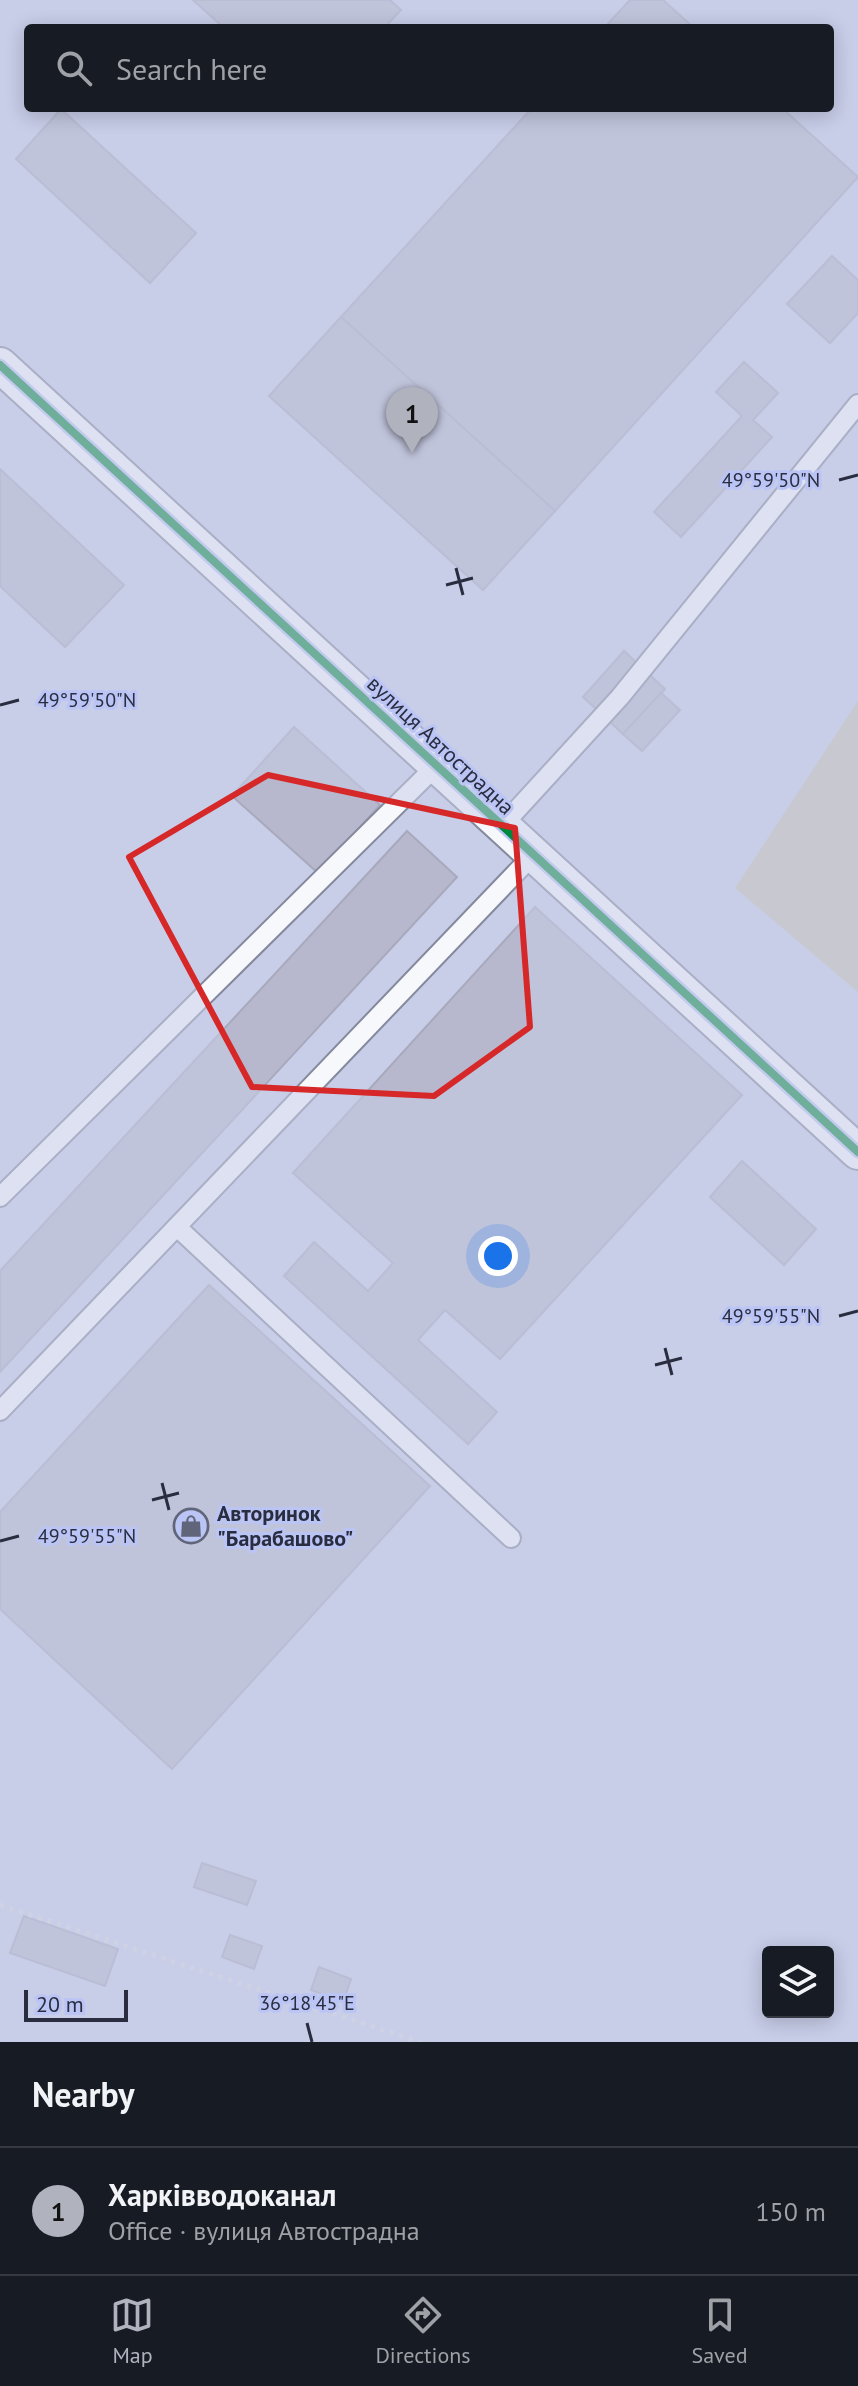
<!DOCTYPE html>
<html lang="en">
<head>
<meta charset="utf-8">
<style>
	body { margin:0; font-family:"PT Sans",sans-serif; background:#242831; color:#f1f3f6 }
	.controls { position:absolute; right:24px; bottom:24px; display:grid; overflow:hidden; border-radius:8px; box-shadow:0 4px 20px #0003 }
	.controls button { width:72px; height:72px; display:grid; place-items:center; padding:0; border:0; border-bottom:2px solid #363941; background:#171b24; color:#f1f3f6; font:40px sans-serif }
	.scale { position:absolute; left:24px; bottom:20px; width:104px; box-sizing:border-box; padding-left:8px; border:4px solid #292d3f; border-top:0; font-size:22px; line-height:28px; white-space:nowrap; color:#292d3f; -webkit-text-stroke:6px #bbc5f5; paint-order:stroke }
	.you { position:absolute; left:498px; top:1256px; width:28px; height:28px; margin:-20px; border:6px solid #fff; border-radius:50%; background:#1a73e8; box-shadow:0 0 0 12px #1a73e833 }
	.badge { display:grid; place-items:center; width:52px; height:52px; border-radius:50%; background:#b0b3be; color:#111; font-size:26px; font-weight:700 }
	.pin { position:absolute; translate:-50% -66px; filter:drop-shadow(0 2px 4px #0008) }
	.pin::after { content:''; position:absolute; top:42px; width:28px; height:24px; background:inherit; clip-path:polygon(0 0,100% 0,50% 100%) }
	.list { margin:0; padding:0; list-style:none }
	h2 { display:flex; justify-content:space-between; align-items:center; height:104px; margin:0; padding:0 32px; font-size:34px }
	h2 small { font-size:26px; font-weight:400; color:#9ea1a6 }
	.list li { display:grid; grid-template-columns:52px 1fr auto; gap:24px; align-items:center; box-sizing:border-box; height:128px; padding:0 32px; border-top:2px solid #363941 }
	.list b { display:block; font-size:30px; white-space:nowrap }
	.list p { margin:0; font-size:26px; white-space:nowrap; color:#9ea1a6 }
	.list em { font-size:26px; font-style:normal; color:#9ea1a6 }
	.icon { flex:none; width:44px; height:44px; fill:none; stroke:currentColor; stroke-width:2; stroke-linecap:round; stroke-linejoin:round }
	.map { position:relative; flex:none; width:858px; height:2042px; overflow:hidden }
	.search { position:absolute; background:#171b24; box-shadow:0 4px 20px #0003; left:24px; right:24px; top:24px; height:88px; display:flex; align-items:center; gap:20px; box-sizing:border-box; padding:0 28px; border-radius:8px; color:#9ea1a6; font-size:30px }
	.sheet { height:232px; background:#171b24 }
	nav { display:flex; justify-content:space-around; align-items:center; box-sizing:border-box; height:112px; border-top:2px solid #363941; background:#171b24; font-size:22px; color:#9ea1a6 }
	nav a { display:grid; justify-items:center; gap:4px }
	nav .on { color:#b0b3be }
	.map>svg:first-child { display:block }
	.green { fill:#c7c3b4 }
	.building { fill:#b7b8cd; stroke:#a8a9bd; stroke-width:2 }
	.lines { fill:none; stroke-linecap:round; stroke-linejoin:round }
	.lane-casing { stroke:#85899d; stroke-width:22 }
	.street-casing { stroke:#85899d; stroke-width:38 }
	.path { stroke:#d6d7e0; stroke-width:5; stroke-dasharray:4 6; stroke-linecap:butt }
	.lane { stroke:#f7f8fc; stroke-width:18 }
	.street { stroke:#f7f8fc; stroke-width:34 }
	.cycleway-casing { stroke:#bbc5f5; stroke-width:13 }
	.cycleway { stroke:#00873e; stroke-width:8 }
	.marked { fill:none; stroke:#d62828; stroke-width:6; stroke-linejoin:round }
	.ticks { fill:none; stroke:#292d3f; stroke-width:3 }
	.labels { text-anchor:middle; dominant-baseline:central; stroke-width:6; stroke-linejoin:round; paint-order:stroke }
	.street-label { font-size:22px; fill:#292d3f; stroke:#bbc5f5 }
	.poi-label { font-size:22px; font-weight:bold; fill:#292d3f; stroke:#bbc5f5; text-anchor:start }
	.ticks-label { font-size:20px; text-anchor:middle; fill:#292d3f; stroke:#bbc5f5; stroke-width:6; stroke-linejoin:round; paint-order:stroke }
</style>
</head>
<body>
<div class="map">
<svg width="858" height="2042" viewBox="0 0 858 2042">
	<rect width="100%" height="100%" fill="#c8cde8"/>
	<path class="green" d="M858,701V992L735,888Z"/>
	<g class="building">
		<path d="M193,0H390L401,10L384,28H224Z"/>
		<path d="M630,0H663L694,28H604Z"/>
		<path d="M532,108H782L858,177L555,511L341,317Z"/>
		<path d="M61,109L196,233L150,283L16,159Z"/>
		<path d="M832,256L858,280V313L830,343L787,304Z"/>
		<path d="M341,317L555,511L483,590L269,396Z"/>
		<path d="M744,362L778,393L753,420L772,437L681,537L654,512L742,416L716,392Z"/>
		<path d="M0,469L124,585L65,647L0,586Z"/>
		<path d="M624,651L665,689L623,734L583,697Z"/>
		<path d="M661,693L680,710L642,751L623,734Z"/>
		<path d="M294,727L380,805L318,873L232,796Z"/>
		<path d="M407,831L457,877L0,1372V1271Z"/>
		<path d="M535,907L742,1095L500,1359L445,1310L418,1340L497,1412L468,1444L284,1276L314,1242L368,1291L393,1263L293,1173Z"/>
		<path d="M742,1161L816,1229L784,1265L710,1197Z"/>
		<path d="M209,1285L430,1486L172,1769L0,1609V1512Z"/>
		<path d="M202,1863L256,1881L247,1905L194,1887Z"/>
		<path d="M24,1916L118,1949L105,1986L10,1953Z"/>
		<path d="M230,1935L262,1946L254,1969L222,1957Z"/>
		<path d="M319,1967L351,1979L343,2002L311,1990Z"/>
	</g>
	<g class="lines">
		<g class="lane-casing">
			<g id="lane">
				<path d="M502,826L620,697L858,404"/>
				<path d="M0,1197L436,766"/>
				<path d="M177,1227L511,1538"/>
				<path d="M0,1411L533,855"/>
			</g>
		</g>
		<g class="street-casing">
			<path id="street" d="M0,365L858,1152"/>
		</g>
		<path class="path" d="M0,1905L420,2042"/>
		<use href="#lane" class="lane"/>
		<use href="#street" class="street"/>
		<g class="cycleway-casing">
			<path id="cycleway" d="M0,365L858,1152"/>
		</g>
		<use href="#cycleway" class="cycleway"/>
	</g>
	<path d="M0 0H858V2042H0ZM268,775L515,828L530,1027L434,1096L252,1087L129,857Z" fill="#c8cde8" fill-opacity=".55" fill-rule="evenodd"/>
	<path class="marked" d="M268,775L515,828L530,1027L434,1096L252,1087L129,857Z"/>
	<path class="ticks" d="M839,480L858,475M456,568L463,595M446,585L473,578M0,705L19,700M839,1316L858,1311M665,1348L672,1375M655,1365L682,1358M162,1483L169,1510M152,1500L179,1493M0,1541L19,1536M307,2023L312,2042"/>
	<defs>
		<g id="shop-ring" transform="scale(1.8)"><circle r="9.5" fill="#bbc5f5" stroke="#61657a" stroke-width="1.5"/><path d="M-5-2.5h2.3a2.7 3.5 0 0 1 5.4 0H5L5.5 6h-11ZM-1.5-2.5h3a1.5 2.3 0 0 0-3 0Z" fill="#61657a"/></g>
	</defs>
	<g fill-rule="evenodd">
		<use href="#shop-ring" x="191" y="1526"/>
	</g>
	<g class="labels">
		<g class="street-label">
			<text transform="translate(441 745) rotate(43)">вулиця Автострадна</text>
		</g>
		<g class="poi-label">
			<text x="217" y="1513">Авторинок<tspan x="217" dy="25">"Барабашово"</tspan></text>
		</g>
	</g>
	<g class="ticks-label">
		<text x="771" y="487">49°59'50"N</text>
		<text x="87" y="707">49°59'50"N</text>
		<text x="771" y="1323">49°59'55"N</text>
		<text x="87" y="1543">49°59'55"N</text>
		<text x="307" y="2010">36°18'45"E</text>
	</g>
</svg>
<div class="controls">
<button><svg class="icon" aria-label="layers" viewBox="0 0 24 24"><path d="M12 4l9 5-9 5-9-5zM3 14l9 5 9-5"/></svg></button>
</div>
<div class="scale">20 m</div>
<div class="you"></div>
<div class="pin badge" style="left:412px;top:453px">1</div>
<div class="search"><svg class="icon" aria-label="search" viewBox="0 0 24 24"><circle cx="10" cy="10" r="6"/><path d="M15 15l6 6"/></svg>Search here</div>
</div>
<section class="sheet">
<h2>Nearby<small></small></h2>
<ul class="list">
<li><span class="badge">1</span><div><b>Харківводоканал</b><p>Office · вулиця Автострадна</p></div><em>150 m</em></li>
</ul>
</section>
<nav>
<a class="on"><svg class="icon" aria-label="map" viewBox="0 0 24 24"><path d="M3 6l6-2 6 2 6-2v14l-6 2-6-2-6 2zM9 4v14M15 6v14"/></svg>Map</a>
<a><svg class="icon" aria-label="directions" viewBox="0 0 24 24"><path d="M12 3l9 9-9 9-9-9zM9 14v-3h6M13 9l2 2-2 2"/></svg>Directions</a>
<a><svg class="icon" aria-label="saved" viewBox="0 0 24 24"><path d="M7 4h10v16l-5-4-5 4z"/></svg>Saved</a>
</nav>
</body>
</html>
